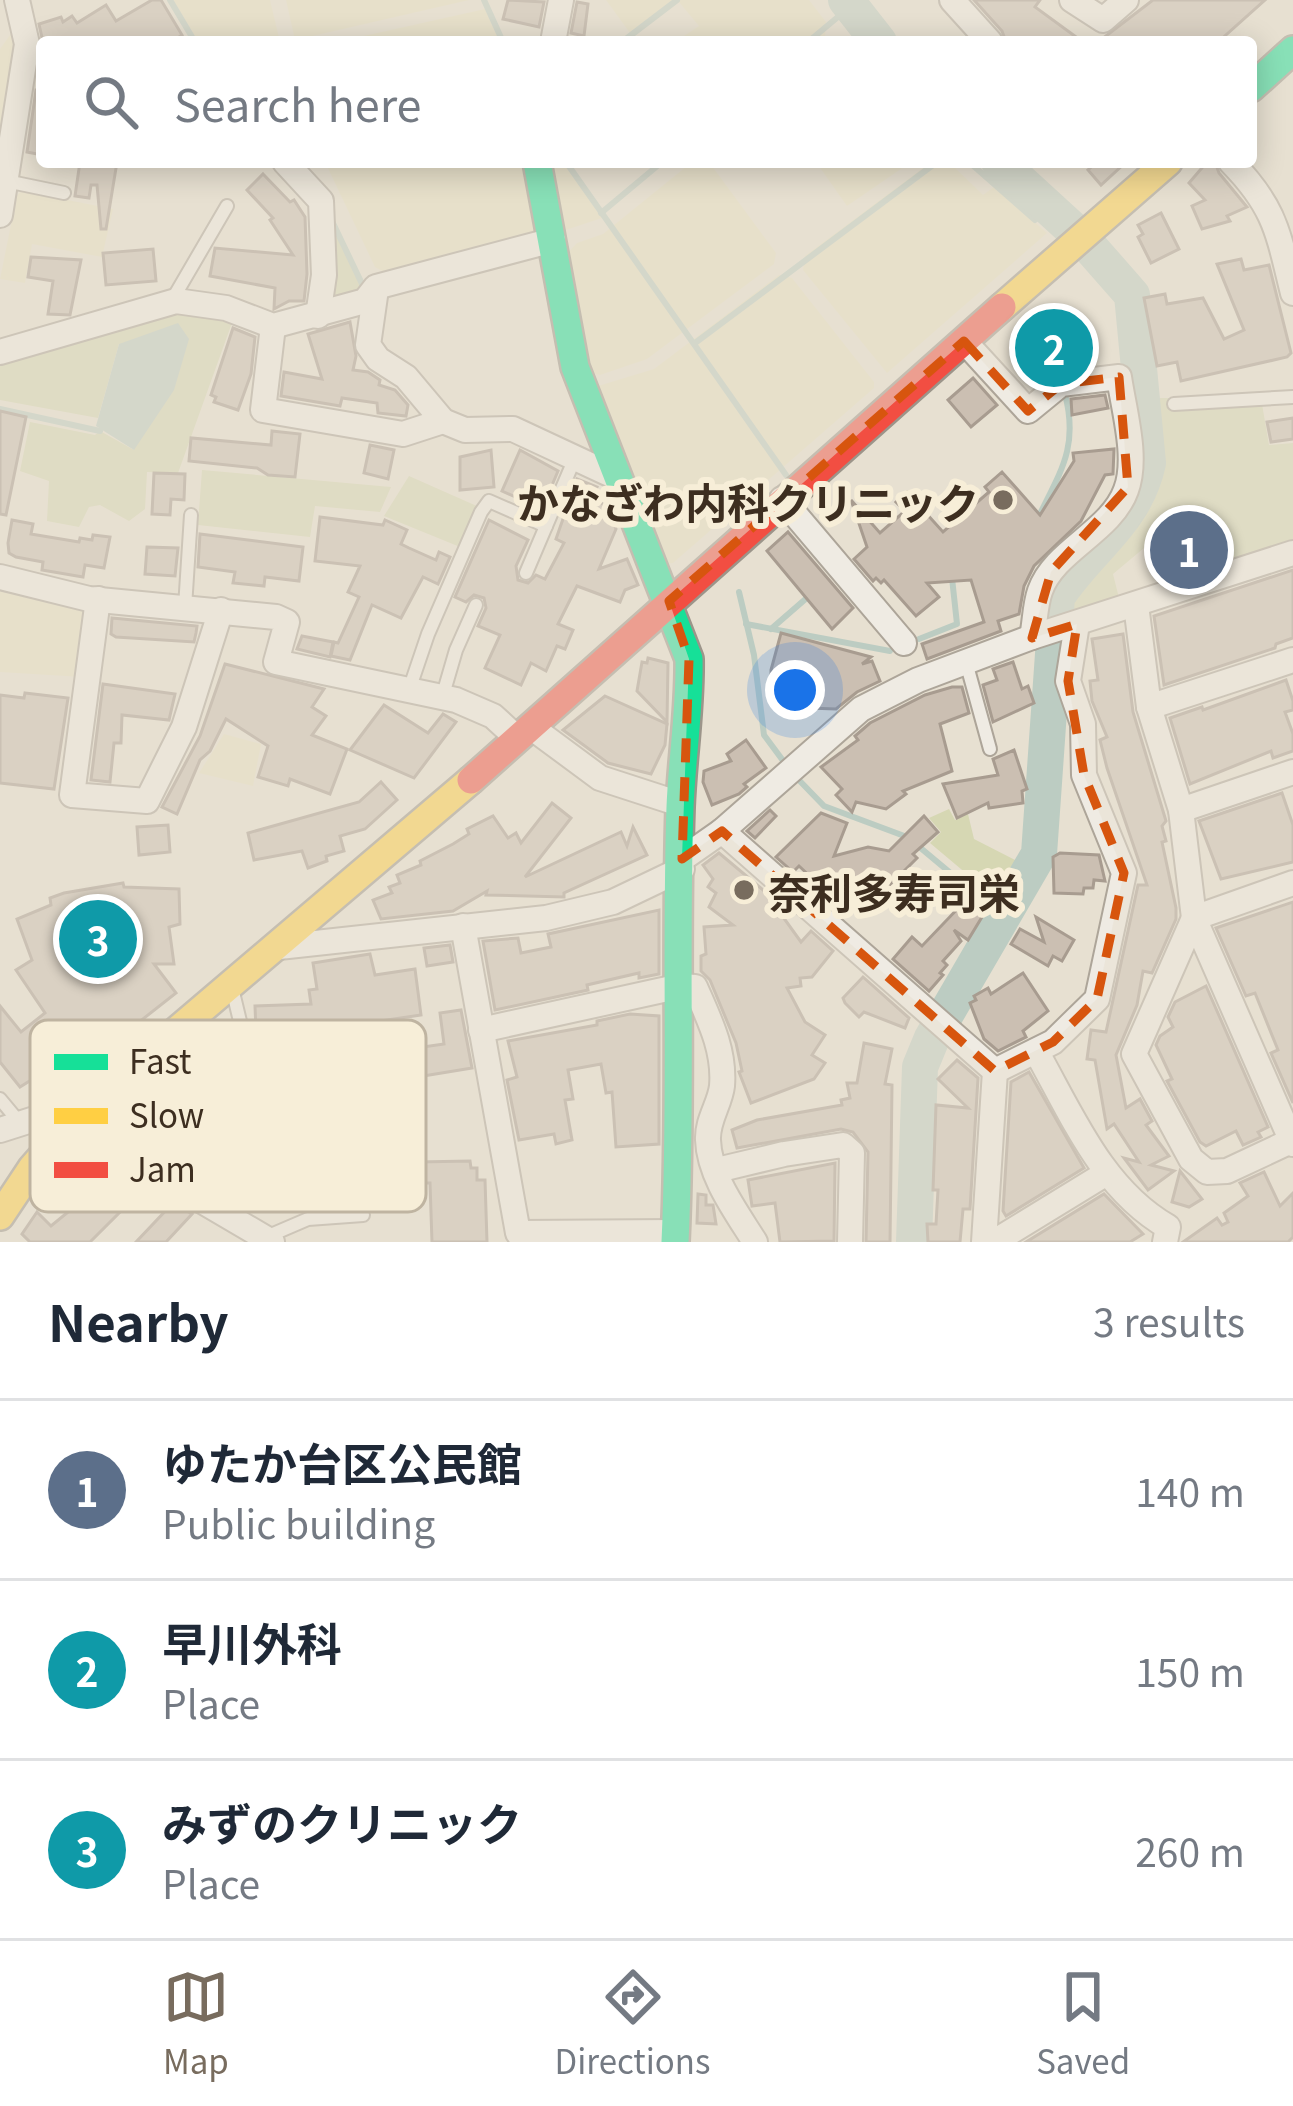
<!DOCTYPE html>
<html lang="en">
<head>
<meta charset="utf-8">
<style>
	body { margin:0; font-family:Georgia,"Noto Sans JP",serif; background:#f6f6f7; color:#1f2937 }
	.you { position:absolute; left:795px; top:690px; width:42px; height:42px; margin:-30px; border:9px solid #fff; border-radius:50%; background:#1a73e8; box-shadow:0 0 0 18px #1a73e833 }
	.badge { display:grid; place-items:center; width:78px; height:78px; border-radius:50%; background:#786c5e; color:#fff; font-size:39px; font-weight:700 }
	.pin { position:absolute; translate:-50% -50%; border:6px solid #fff; box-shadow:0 3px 12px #0006 }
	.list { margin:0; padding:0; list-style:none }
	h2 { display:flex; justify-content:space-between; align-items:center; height:156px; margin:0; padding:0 48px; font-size:51px }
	h2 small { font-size:39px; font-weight:400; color:#747a83 }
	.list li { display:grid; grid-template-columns:78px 1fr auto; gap:36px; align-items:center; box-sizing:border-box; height:180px; padding:0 48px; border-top:3px solid #e0e1e3 }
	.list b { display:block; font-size:45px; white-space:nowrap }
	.list p { margin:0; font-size:39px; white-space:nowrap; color:#747a83 }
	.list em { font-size:39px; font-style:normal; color:#747a83 }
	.icon { flex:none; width:66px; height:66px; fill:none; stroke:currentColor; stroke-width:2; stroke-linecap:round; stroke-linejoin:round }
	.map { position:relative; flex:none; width:1293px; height:1242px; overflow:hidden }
	.search { position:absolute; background:#fff; box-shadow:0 6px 30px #0003; left:36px; right:36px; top:36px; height:132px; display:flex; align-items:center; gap:30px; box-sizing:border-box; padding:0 42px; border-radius:12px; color:#747a83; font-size:45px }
	.sheet { height:696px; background:#fff }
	nav { display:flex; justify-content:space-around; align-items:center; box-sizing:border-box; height:168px; border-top:3px solid #e0e1e3; background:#fff; font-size:33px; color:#747a83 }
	nav a { display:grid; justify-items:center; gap:6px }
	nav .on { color:#786c5e }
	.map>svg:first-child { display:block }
	.farmland { fill:#e6dfc2 }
	.green { fill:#d6d7b3 }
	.water { fill:#bcccc2 }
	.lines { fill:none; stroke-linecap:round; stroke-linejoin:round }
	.stream { stroke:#bcccc2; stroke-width:6 }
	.river { stroke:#bcccc2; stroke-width:36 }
	.building { fill:#cbbfb2; stroke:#a89c90; stroke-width:3 }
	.lane-casing { stroke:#ada599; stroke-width:16 }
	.street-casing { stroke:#ada599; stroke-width:28 }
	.fast-casing { stroke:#9c958a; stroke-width:32 }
	.slow-casing { stroke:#9c958a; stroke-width:32 }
	.jam-casing { stroke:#9c958a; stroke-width:32 }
	.lane { stroke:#efebe3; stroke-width:12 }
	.street { stroke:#efebe3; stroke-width:24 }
	.fast { stroke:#16e098; stroke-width:27 }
	.slow { stroke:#ffcf43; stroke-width:27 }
	.jam { stroke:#f24e42; stroke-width:27 }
	.marked { fill:none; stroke:#d7550e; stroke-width:9; stroke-dasharray:24 15; stroke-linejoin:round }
	.poi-dot { fill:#786c5e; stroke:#f7eed8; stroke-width:4.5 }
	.labels { text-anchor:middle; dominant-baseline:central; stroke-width:12; stroke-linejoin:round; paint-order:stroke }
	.poi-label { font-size:42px; font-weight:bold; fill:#3d2e20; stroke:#f7eed8; text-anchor:end }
	.key { fill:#f7eed8; stroke:#bfb4a1; stroke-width:3 }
	.key-label { font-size:33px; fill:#3d2e20 }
</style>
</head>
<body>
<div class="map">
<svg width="1293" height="1242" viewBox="0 0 1293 1242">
	<rect width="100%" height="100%" fill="#e7e0d1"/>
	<g class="farmland">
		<path d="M173,0H270L280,42H198Z"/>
		<path d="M286,0H469L295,40Z"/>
		<path d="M606,0H809L826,22L825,38L821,42H675L699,26L679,2L633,37Z"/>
		<path d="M485,9L500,42H337Z"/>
		<path d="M18,24L0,143V49Z"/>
		<path d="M325,162H531L543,231L396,272H384L375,267Z"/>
		<path d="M544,162H564L602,218L560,232Z"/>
		<path d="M692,162H709L776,253L774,264L647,359L600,375L587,372L564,257L577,243L603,234Z"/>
		<path d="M816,162H911L847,206Z"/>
		<path d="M931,162H949L983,195L994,187L1047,233L887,373L803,270L805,256Z"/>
		<path d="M22,191L113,209L102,257L32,244L25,283L0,279L17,195Z"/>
		<path d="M779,275L792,278L874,382V388L673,563L662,564L598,386L654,369Z"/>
		<path d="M0,580L85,602L82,677L0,672Z"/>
		<path d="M224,734L261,744L253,786L199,773Z"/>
	</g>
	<g class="green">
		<path d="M327,206L366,289L324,306Z"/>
		<path d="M178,309L233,320L178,473L147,472L145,509L129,521L100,505L89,507L79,527L47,521L49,481L20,471L30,422L95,435L100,431L134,450L119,344L98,418L0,400V363Z"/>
		<path d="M1154,398H1170L1171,409L1262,404L1269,445L1293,443V544L1221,568L1203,512H1187L1113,574L1120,602L1061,621C1074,562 1149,538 1159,484C1164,458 1156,425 1154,398Z"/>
		<path d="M202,470L391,487L380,512L315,506L310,537L198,525Z"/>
		<path d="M409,476L479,507L465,549L384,516Z"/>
		<path d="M949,809L955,820L968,814L974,839L1023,864L1007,896L999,901L930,843L941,832L929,818Z"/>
	</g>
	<path class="water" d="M178,323L189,339L174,390L134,450L96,426L119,344Z"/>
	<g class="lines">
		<g class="stream">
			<path d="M170,0L195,42"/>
			<path d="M484,0L503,42"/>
			<path d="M622,42L677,0"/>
			<path d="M808,42L851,6"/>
			<path d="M566,162L786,475"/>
			<path d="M969,162L1035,220L1048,206"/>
			<path d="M601,213L662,162"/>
			<path d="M332,221L364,288"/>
			<path d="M695,343L937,162"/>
			<path d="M0,409L100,431"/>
			<path d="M1037,520C1060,472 1079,448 1065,394"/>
			<path d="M739,592L754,655L764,735L787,766"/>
			<path d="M746,624L890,651"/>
			<path d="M771,629L809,596"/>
			<path d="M919,639L957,624L952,578"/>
			<path d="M795,776L824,806L907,837"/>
			<path d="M917,845L1002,916"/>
		</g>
		<g class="river">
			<path d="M846,0L879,42"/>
			<path d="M914,1242L920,1067L932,1038L1039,854L1057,597C1089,548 1135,523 1148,463L1132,295L1082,238L999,162"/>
		</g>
	</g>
	<g class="building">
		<path d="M152,0H161L182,35L172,42H43L39,24L61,17L63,22L72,16L77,23L106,5L116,21Z"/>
		<path d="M508,0L544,2L539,27L503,19Z"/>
		<path d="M974,0H1040L1035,7L1083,42H1006L1002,31Z"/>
		<path d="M1153,0H1265L1218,42H1098Z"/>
		<path d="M577,2L588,4L584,36L571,33Z"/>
		<path d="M36,90H42V155L27,152Z"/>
		<path d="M80,162H117L106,229H101L97,185H91L89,198L75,196Z"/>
		<path d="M1097,162H1126L1101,185L1088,170Z"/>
		<path d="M1207,162H1215L1219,173L1247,207L1227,216L1230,221L1202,229L1192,206L1205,200L1189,183Z"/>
		<path d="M263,174L290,202L294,200L305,217L307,274L304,301H289L274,309L275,288L210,276L215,248L293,255L270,220L273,218L247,190Z"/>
		<path d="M1161,213L1179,249L1151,263L1138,237L1143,234L1138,225Z"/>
		<path d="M153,249L156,281L106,285L103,253Z"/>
		<path d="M31,257L81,260L70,315L48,314L53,281L28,277Z"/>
		<path d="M1241,259L1244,270L1269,265L1291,353L1287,357L1181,381L1177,362L1157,366L1144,298L1165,294L1167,304L1203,298L1224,339L1244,330L1217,264Z"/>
		<path d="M350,322L356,356L353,370L368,372L380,380L379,385L395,390L408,405L406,416L378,413L377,403L342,398L340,406L281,396L284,372L322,379L308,334Z"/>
		<path d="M1058,323L1079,347L1060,368L1049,372L1044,367L1040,370L1025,354Z"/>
		<path d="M233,328L255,337L251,374L238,410L214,402L216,397L211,395Z"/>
		<path d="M973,378L997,405L971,427L948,400Z"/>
		<path d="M1105,395L1108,408L1072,415L1071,399Z"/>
		<path d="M0,411L26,417L6,515L0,514Z"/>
		<path d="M1293,418V439L1271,442L1267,422Z"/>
		<path d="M272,431L300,434L295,477L268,475L257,468L189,461L191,438L271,445Z"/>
		<path d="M370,445L394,450L388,479L364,473Z"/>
		<path d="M1114,449L1113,474L1105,475L1081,521L1034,566L1024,586L1019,614L998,621L1001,631L927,659L922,644L984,622L971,580L927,583L939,597L916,616L884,580L881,583L876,578L873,581L854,559L867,547L851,500L880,533L905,511L896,502L907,492L943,532L989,492L985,487L1002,472L1040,515L1074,461L1073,453Z"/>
		<path d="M491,450L494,487L460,490V457Z"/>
		<path d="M520,450L558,471L542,509L502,491Z"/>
		<path d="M154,473L185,474L184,500L171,499L170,515L152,514Z"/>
		<path d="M577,479L597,487L593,497L608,508L616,529L599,569L627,559L638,585L625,590L620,602L577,586L558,624L573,630L565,649L557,646L546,671L531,663L521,685L485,668L500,635L478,626L486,608L484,598L474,595L466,602L455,597L489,520L528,540L516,566L518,580L528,583L536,575L545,579L564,543L556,539Z"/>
		<path d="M1200,516L1213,556L1211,562L1161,578L1156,557L1167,554L1165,547L1174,544L1169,529Z"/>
		<path d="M320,517L383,525L385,520L407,530L401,544L409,548L436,560L439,552L450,557L438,584L423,577L401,618L372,605L350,660L331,656L334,642L338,643L359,597L348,592L360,566L315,561Z"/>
		<path d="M12,520L33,524L31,534L79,542L80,538L92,540L93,535L110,537L104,568L85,565L83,577L42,570L43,562L16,557L9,553L8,543Z"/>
		<path d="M788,532L853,608L832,629L767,551Z"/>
		<path d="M200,534L303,547L299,581L265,577L264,586L233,583L235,572L198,567Z"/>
		<path d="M147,547L178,548L175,576L145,574Z"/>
		<path d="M1293,570V638L1276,644L1275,648L1164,685L1154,616Z"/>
		<path d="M112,618L197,626L196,633L194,642L116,637L111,634Z"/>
		<path d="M781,633L871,657L862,664L872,661L880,681L857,692L836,709L809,708L810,703L771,698V670Z"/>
		<path d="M1123,634L1133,712L1166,821L1162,826L1166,841L1162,842L1176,908V919L1152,973L1143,971L1137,1005L1116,1055L1126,1108L1140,1099L1152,1121L1146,1125L1169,1156L1151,1165L1174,1171L1148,1190L1124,1158L1139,1162L1114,1124L1107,1129L1095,1060L1087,1059L1091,1030L1106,1032L1138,885H1147L1107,768L1100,740L1107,737L1092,701L1090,681L1098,680L1092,639Z"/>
		<path d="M302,636L333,642L330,657L297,649Z"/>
		<path d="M648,658L668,663L667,722L637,691L642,662L647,663Z"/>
		<path d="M1013,662L1022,689L1028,686L1034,703L993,722L983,685L997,680L993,669Z"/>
		<path d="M225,664L324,689L312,707L326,716L312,735L347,749L330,794L290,779L288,786L258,777L268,746L226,719L210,751L200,760L177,814L162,807L200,736Z"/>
		<path d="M1286,680L1293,701V710L1285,712L1293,734V751L1273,758L1271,751L1190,784L1170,718L1202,707L1203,710Z"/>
		<path d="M103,684L175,694L169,720L122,715L121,743H114L110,782L91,780Z"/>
		<path d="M952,687H962L969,713L940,724L952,771L903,791L906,794L886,809L856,802L852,812L836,795L842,789L821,767L858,740L855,736L870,723L925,695Z"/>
		<path d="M25,693L68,698L54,789L0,783V695L24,698Z"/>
		<path d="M605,696L667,724L665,745L651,774L608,763L563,730Z"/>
		<path d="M384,705L428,733L443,714L456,722L414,778L350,750Z"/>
		<path d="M746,740L766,768L744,784L747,787L739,794L712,805L703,782L704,771L731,761L727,754Z"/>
		<path d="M1014,750L1027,789L1022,791L1023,803L989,808L988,803L957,818L943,784L998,775L993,759Z"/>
		<path d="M381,782L397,800L365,829L340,836L344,851L326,856L327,861L308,868L302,851L254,860L248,833L359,802Z"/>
		<path d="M1282,793L1293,825V862L1221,879L1199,821Z"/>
		<path d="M552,803L571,818L525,877L621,832L627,846L633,827L647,855L564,893V897L486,895L487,891L453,911L381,919L373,900L392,893L389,887L400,883L397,875L421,865L420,861L453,844L469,834L467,829L493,816L508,838L516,833L521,843Z"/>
		<path d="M770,810L776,816L755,838L747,831Z"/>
		<path d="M821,813L847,823L834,856L868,847L889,851L924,816L938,832L913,854L917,858L883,892L830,904L822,897L818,878L815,881L799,866L793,872L776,857Z"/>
		<path d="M168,825L170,852L139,855L137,827Z"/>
		<path d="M719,853L788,911L783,917L801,942L811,931L833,951L812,977L800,978L801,986L787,988L805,1022L825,1035L812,1055L825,1063L814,1079L751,1103L739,1072L742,1071L736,1043L710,980L701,971V956L706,954L704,927L733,925L709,907L716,893L708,887L713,879L703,865Z"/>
		<path d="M1060,853L1099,855L1105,881L1094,880L1093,888H1084L1083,894L1054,893L1053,857Z"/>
		<path d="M123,883L124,887L179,889L180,924L169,927L174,964H154L176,993L92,1059L78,1039L47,1064L50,1068L20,1087L0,1062V1006L21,1032L45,1013L16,970L32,960L17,919L51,905L50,898L64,893Z"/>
		<path d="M965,901L982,917L968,940L954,930L961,941L943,961L947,965L940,973L943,975L929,991L893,959L912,937L922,946Z"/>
		<path d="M1293,902V1103L1271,1053L1278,1050L1255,993L1246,996L1216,928Z"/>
		<path d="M659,910V974L639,978V973L587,985L588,990L495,1010L483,941L518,938L521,953L551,947L548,934Z"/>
		<path d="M1036,917L1074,940L1062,961L1053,956L1048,966L1011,944L1020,929L1044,942Z"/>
		<path d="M450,945L453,962L427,966L424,948Z"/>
		<path d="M370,954L375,975L415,969L421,1015L319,1030L256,1031L255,1006L311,1004L309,990L317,989L313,963Z"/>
		<path d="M1023,973L1048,1011L1023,1031L1026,1037L998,1051L984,1039L970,1003L976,1000L974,996L988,988L991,994Z"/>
		<path d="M863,977L909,1018L905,1028L864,1012L859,1017L845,1003L843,998Z"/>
		<path d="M1206,986L1268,1127L1258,1132L1261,1137L1243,1145L1236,1131L1206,1146L1200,1142L1167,1081L1172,1079L1156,1045L1160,1036L1173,1027L1168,1017L1175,1002Z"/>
		<path d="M461,1010L472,1068L399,1080L395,1051L444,1044L440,1013Z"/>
		<path d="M630,1014L659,1016V1144L616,1147L612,1092L606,1093L601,1064L568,1070L573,1099L565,1100L572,1140L556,1144L554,1134L519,1140L507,1080L517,1077L508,1041L597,1025V1021Z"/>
		<path d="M864,1043L892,1049L885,1084L892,1085L890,1242H866L868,1152L853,1132L841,1129L737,1148L732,1130L757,1120L842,1105L841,1100L850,1098L847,1083H857Z"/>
		<path d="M957,1060L978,1078L970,1209H963L960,1242H928L927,1224H936L938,1190H933L936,1105L968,1108L938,1079Z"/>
		<path d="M1029,1072L1084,1168L1006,1216L1003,1211L1011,1082Z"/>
		<path d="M95,1145L144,1185L120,1205L123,1209L90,1242H30L22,1234L37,1212L51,1226L84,1199L71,1185L80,1175L73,1168Z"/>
		<path d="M470,1161L471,1168H477V1180H485L487,1242H432L430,1183H418V1162Z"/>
		<path d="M835,1163L834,1241L780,1242L775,1203L752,1206L748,1180Z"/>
		<path d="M1180,1171L1202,1199L1189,1207L1172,1202Z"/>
		<path d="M1264,1172L1280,1206L1293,1193V1237L1288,1242H1183L1217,1218L1222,1225L1228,1222L1224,1213L1248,1196L1240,1183Z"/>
		<path d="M698,1194L706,1195V1205H713L716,1224L697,1223Z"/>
		<path d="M1104,1194L1143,1234L1130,1242H1026Z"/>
		<path d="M173,1203L192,1214L166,1242H136Z"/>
	</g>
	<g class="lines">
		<g class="lane-casing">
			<g id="lane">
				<path d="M6,181L64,193"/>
				<path d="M171,302L227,206"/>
				<path d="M1174,404L1293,397"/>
				<path d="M526,573L575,458"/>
				<path d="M185,607L191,515"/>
				<path d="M966,662L990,749"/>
				<path d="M409,690L428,634L481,512L489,501L546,526"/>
				<path d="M442,698L456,650L476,605"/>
				<path d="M232,988L272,1154"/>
				<path d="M0,1099L20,1123"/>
				<path d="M266,1237L308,1219L363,1215"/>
			</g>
		</g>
		<g class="street-casing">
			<g id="street">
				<path d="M952,0L990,42"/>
				<path d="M1072,0L1103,20L1126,0"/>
				<path d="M553,42L561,0"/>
				<path d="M285,162L321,201L324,275L318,316"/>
				<path d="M1231,162C1276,208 1278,233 1293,293"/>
				<path d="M0,215L27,44L17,0"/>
				<path d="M376,289L368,345L378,359L406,377L443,421L465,430L513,429L618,478"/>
				<path d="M273,326L263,410L403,434L443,421"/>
				<path d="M964,341L1028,411L1061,384L1119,377C1124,411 1138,458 1126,490C1111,532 1054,550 1040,591C1035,605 1035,623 1032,637"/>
				<path d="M0,352L176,301L226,308L273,326L365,301L376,287L553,240"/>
				<path d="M782,499L904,643"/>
				<path d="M0,577L89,599L276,617L287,622L276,662L456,700L493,716L518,739"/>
				<path d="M98,599L72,795L147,801L184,727L221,610"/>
				<path d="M1136,605L1149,707L1181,810L1194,918L1293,1144"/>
				<path d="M1149,707L1293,660"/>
				<path d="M531,727L600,778L680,804"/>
				<path d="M1181,810L1293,772"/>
				<path d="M722,831L995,1071L984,1242"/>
				<path d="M682,859L722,831L861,709L918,680L1032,637L1293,553"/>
				<path d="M463,926L518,1233L675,1232"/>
				<path d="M279,947L546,918L613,902L682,869"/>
				<path d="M481,1030L681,986L695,987C709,1019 725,1050 722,1086C720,1104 707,1120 708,1140C709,1176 737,1213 755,1242"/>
				<path d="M1036,1051C1072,1115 1102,1189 1168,1227L1165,1242"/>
				<path d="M995,1071L1053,1042L1097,999L1124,873L1084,775L1083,724L1068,681L1077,624"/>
				<path d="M0,1130L44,1116L81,1112L156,1174L272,1242"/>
				<path d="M1291,1141L1227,1171L1207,1172L1191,1159L1134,1054L1194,918L1293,883"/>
				<path d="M717,1170L784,1154L843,1145L852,1153L850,1242"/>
				<path d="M994,1242L1105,1174"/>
			</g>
		</g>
		<g class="fast-casing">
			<g id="fast">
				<path d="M1251,88L1293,50"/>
				<path d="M537,162L575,367L689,659C690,709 682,757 680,807C675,952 682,1097 675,1242"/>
			</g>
		</g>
		<g class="slow-casing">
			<g id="slow">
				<path d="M1002,307L1168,162"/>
				<path d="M0,1216L32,1168L81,1112L471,780"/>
			</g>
		</g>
		<g class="jam-casing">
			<path id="jam" d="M471,780L1002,307"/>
		</g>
		<use href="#lane" class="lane"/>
		<use href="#street" class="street"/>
		<use href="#fast" class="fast"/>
		<use href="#slow" class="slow"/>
		<use href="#jam" class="jam"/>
	</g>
	<path d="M0 0H1293V1242H0ZM964,341L1028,411L1061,384L1119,377L1128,487L1051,572L1032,638L1077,624L1068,681L1084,775L1124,873L1097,999L1053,1042L995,1071L722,831L682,859L689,659L669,601Z" fill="#e7e0d1" fill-opacity=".55" fill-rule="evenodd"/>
	<path class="marked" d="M964,341L1028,411L1061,384L1119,377L1128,487L1051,572L1032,638L1077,624L1068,681L1084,775L1124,873L1097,999L1053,1042L995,1071L722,831L682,859L689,659L669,601Z"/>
	<g class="poi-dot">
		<circle cx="1003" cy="500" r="12"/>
		<circle cx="744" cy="890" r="12"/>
	</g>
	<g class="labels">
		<g class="poi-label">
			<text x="979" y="500">かなざわ内科クリニック</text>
			<text x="768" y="890" text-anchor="start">奈利多寿司栄</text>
		</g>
	</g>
	<rect x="30" y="1020" width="396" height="192" rx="18" class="key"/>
	<rect x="54" y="1054" width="54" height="16" fill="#16e098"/>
	<rect x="54" y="1108" width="54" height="16" fill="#ffcf43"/>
	<rect x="54" y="1162" width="54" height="16" fill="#f24e42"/>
	<g class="key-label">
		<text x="129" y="1074">Fast</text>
		<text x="129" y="1128">Slow</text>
		<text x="129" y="1182">Jam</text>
	</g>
</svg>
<div class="you"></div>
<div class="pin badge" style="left:1189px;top:550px;background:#5c6f8a">1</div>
<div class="pin badge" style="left:1054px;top:348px;background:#0f9aa8">2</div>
<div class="pin badge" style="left:98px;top:939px;background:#0f9aa8">3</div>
<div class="search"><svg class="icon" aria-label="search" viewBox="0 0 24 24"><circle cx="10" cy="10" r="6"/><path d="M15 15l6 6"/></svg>Search here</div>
</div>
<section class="sheet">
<h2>Nearby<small>3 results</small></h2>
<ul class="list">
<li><span class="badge" style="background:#5c6f8a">1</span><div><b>ゆたか台区公民館</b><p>Public building</p></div><em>140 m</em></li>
<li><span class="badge" style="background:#0f9aa8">2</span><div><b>早川外科</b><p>Place</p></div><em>150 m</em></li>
<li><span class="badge" style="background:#0f9aa8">3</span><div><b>みずのクリニック</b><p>Place</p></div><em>260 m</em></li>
</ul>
</section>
<nav>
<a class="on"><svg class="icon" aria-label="map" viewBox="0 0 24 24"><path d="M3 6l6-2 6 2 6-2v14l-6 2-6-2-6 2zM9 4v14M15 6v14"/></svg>Map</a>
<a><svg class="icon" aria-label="directions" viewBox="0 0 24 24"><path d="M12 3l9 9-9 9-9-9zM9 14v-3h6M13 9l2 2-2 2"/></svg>Directions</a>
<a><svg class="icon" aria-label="saved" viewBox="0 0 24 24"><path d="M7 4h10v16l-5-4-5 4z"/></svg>Saved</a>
</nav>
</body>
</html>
